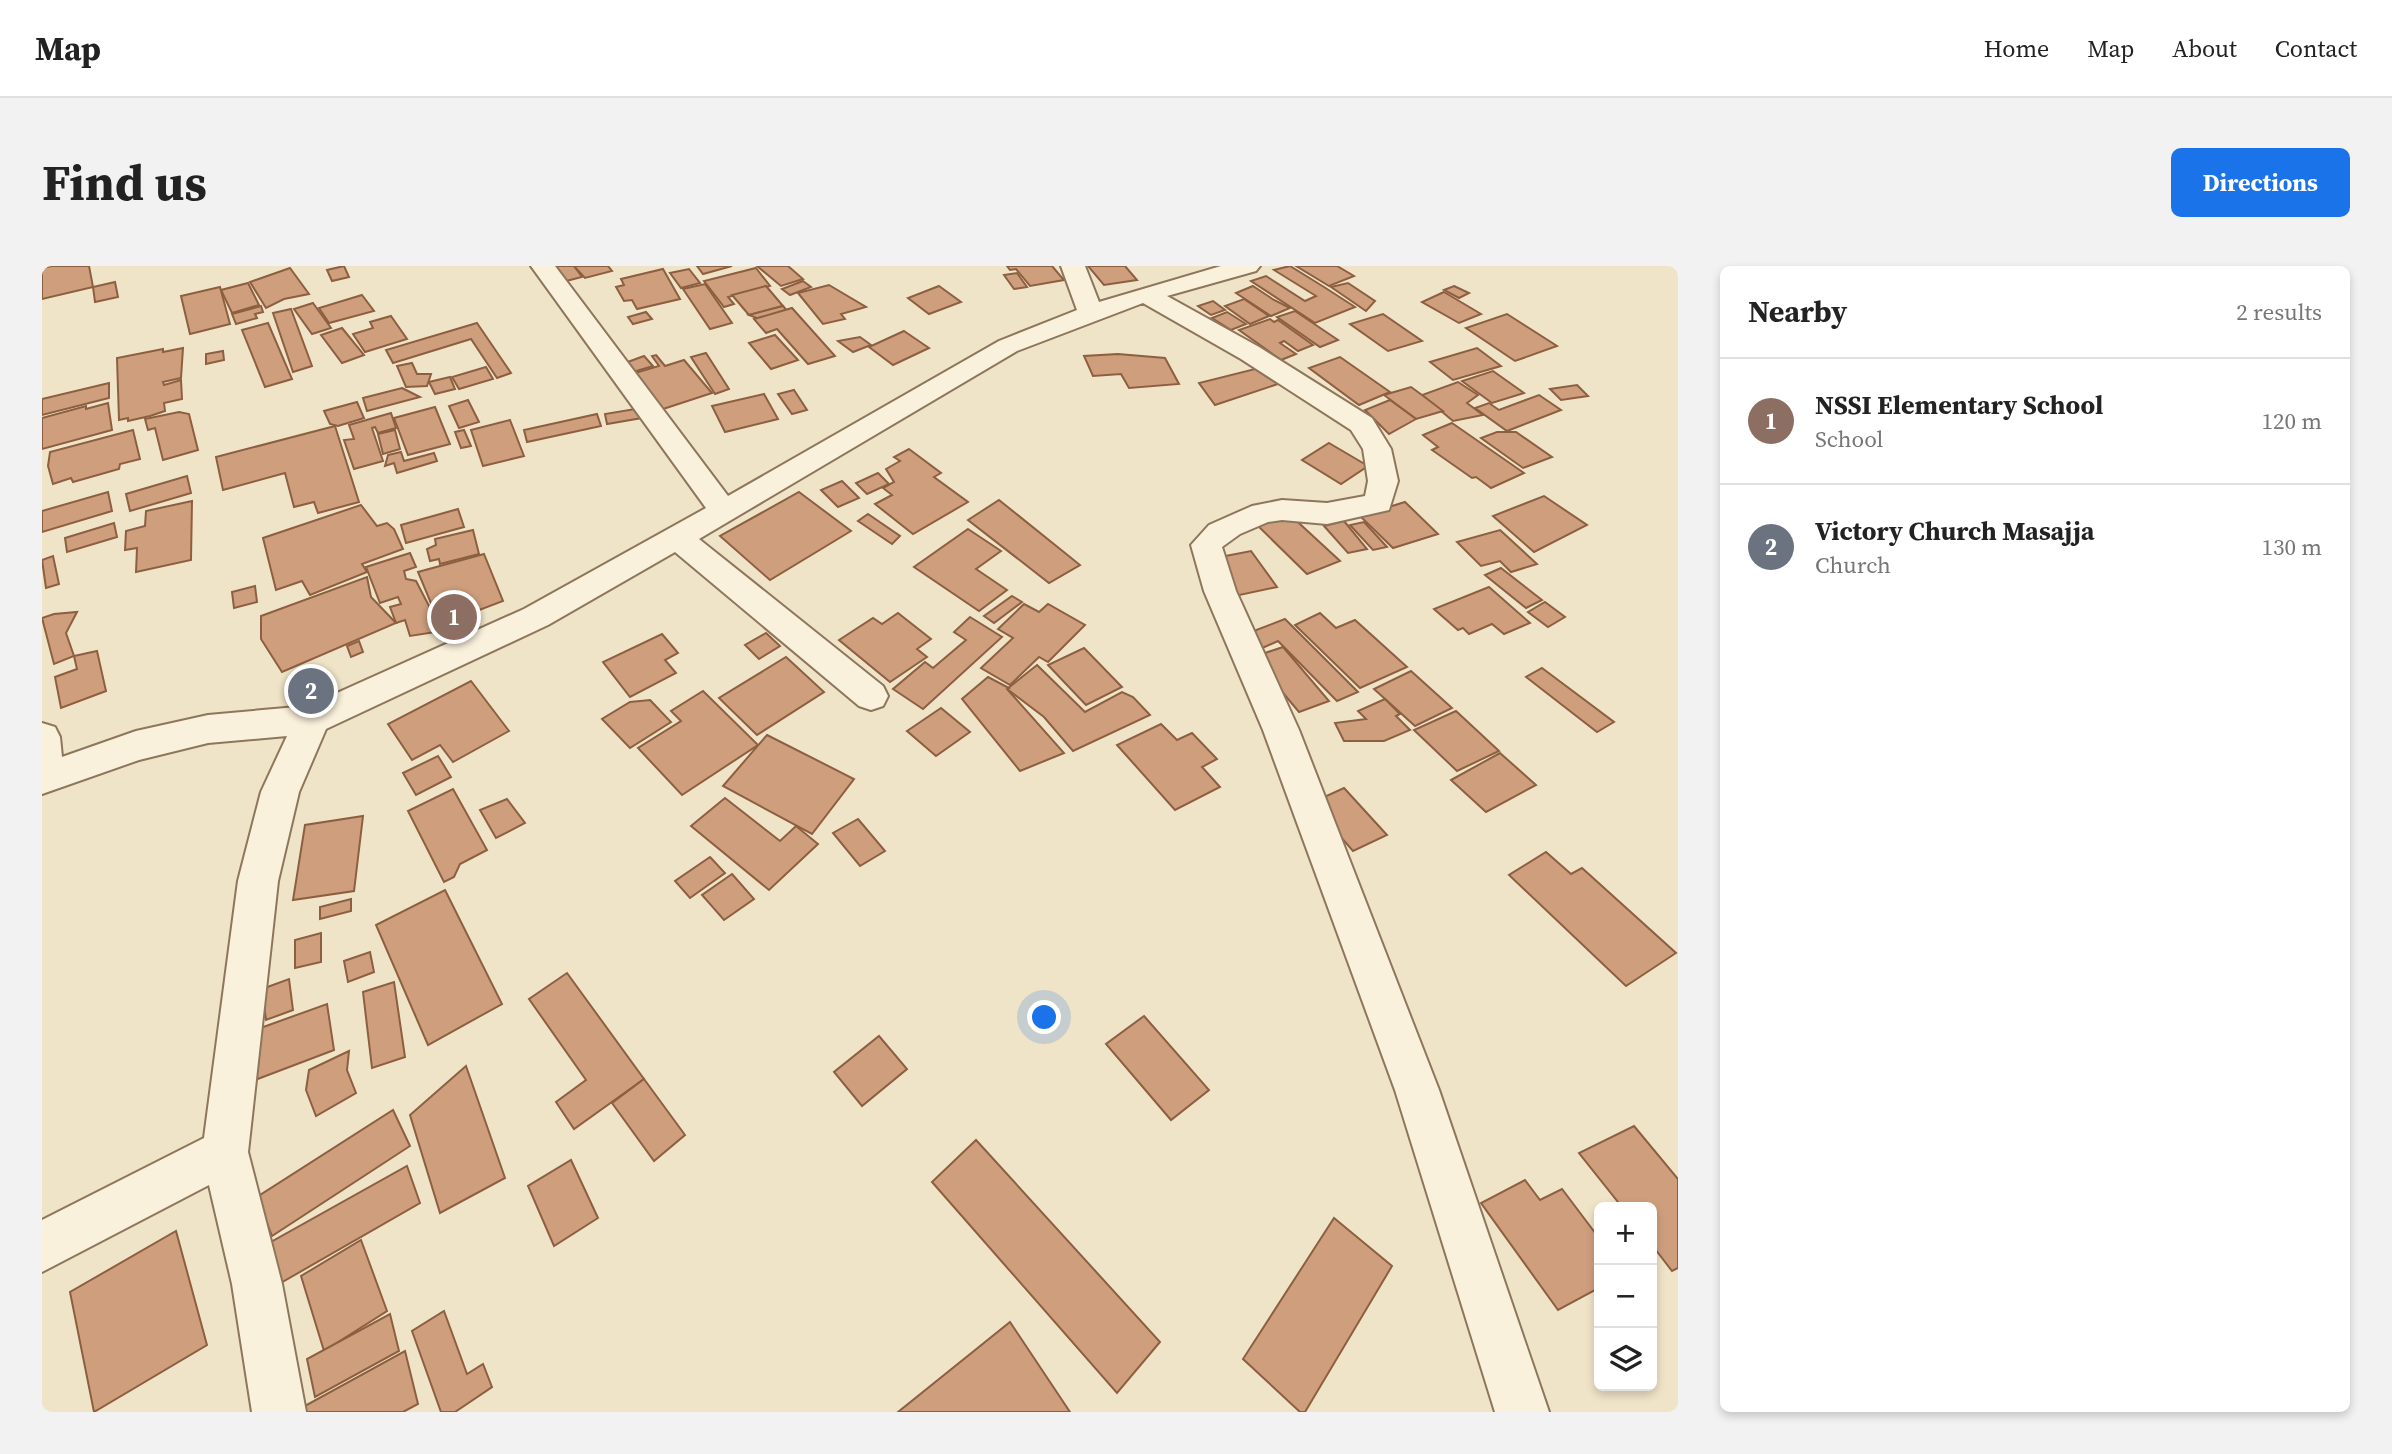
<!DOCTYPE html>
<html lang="en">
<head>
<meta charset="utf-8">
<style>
	body { margin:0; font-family:"Source Serif 4",serif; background:#f2f2f2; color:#222 }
	.controls { position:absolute; right:21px; bottom:21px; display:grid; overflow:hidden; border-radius:10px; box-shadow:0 4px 10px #0003 }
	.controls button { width:63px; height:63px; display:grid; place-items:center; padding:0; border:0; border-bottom:2px solid #e0e0e0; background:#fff; color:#222; font:35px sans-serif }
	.you { position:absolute; left:1003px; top:752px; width:24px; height:24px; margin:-18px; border:5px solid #fff; border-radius:50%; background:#1a73e8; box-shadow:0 0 0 10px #1a73e833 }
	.badge { display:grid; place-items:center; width:46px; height:46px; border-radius:50%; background:#1a73e8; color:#fff; font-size:23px; font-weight:700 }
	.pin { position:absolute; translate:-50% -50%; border:4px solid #fff; box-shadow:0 2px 7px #0006 }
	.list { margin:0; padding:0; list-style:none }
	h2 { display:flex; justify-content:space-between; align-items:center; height:91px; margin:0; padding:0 28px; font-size:30px }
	h2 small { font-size:23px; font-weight:400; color:#767676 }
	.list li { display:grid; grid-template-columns:46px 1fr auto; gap:21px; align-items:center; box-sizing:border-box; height:126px; padding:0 28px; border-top:2px solid #e0e0e0 }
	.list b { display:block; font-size:26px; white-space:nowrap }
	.list p { margin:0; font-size:23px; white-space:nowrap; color:#767676 }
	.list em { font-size:23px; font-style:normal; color:#767676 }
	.icon { flex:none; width:38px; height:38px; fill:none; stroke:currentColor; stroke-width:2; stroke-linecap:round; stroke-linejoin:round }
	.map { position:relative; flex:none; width:1636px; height:1146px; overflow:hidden; border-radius:10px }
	header { display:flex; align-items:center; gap:42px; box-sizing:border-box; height:98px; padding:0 35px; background:#fff; border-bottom:2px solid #e0e0e0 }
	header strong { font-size:33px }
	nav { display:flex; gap:38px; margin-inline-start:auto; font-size:24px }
	.intro { display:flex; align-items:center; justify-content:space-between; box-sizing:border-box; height:168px; padding:0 42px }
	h1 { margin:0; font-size:49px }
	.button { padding:18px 32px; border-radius:10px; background:#1a73e8; color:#fff; font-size:24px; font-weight:700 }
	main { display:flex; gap:42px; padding:0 42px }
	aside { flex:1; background:#fff; border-radius:10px; box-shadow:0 4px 10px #0003 }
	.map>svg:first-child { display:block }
	.building { fill:#cf9f7d; stroke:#8d5f41; stroke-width:2 }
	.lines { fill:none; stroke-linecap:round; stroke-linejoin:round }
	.minor-casing { stroke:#8d765c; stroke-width:4 }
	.minor { fill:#faf1dc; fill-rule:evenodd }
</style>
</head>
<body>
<header>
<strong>Map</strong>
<nav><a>Home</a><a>Map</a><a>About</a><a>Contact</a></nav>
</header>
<div class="intro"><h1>Find us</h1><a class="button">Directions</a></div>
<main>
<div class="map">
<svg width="1636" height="1146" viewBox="0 0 1636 1146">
	<rect width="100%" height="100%" fill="#f0e4c8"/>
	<g class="building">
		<path d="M10,0H47L51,21L0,33V2Z"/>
		<path d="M302,0L307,11L290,15L285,4Z"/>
		<path d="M513,0H532L540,11L524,15Z"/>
		<path d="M532,0H566L570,5L543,12Z"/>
		<path d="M655,0H690L661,8Z"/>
		<path d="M715,0H746L761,13L739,20Z"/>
		<path d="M965,0H1010L1022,14L988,20L974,3L968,4Z"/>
		<path d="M1046,0H1083L1095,14L1062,19Z"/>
		<path d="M1248,0L1282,21L1313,41L1273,57L1209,15L1224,10L1263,35L1274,30L1232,4Z"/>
		<path d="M1254,0H1295L1312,10L1287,20Z"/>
		<path d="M248,2L267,28L242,33L224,42L208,16Z"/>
		<path d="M714,2L728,20L686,31L692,38L682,41L662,15Z"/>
		<path d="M621,3L638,33L595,43L590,34L582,35L574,21L582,19L579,13Z"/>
		<path d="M647,3L658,17L639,22L628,7Z"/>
		<path d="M975,7L985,21L972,23L962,9Z"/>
		<path d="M761,15L769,21L748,29L740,23Z"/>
		<path d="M73,16L76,31L53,36L51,21Z"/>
		<path d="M206,17L217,39L190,47L179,24Z"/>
		<path d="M1306,17L1333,35L1324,45L1289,21Z"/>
		<path d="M663,18L690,57L668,63L641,23Z"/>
		<path d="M787,19L824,41L799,48L803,53L781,58L756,27Z"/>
		<path d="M724,20L741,40L707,49L690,29Z"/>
		<path d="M897,20L919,36L887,48L866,32Z"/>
		<path d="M1211,20L1232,34L1248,42L1229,50L1194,27Z"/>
		<path d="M1412,20L1427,27L1417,32L1402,24Z"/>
		<path d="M178,21L188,58L148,68L139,30Z"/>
		<path d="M1402,26L1439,48L1417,57L1380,36Z"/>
		<path d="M320,29L332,45L287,57L277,42Z"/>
		<path d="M1202,33L1227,50L1208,58L1183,40Z"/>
		<path d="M1171,35L1183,44L1169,49L1156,40Z"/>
		<path d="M271,37L289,62L270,68L252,43Z"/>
		<path d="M219,40L221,46L213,48L215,52L194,58L190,48Z"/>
		<path d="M741,40L747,47L717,53L707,49Z"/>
		<path d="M750,42L793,90L766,98L735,63L724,67L712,53Z"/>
		<path d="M249,43L270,100L251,106L231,47Z"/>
		<path d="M1253,45L1296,74L1278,81L1235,51Z"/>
		<path d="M604,46L610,53L591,58L586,51Z"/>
		<path d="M1185,46L1204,58L1189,64L1170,52Z"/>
		<path d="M1341,48L1380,75L1346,85L1308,58Z"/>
		<path d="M1465,48L1515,80L1473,95L1424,62Z"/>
		<path d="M349,50L365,73L323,86L311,68L331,62L328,56Z"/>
		<path d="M1228,53L1232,56L1236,54L1271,79L1256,85L1242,75L1238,77L1254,88L1239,94L1197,64Z"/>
		<path d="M226,57L250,113L223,121L200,64Z"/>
		<path d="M435,57L469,107L455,112L429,73L351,97L344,84Z"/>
		<path d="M300,62L322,89L300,97L279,69Z"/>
		<path d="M862,65L887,82L851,99L827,81Z"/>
		<path d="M733,69L756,94L729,103L707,77Z"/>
		<path d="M818,71L829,79L811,86L796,75Z"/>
		<path d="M141,82L139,112L121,116L122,119L139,114L140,133L122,137L123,145L108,150L86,155V152L77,154L75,92L121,83V86Z"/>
		<path d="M1435,82L1459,100L1411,114L1388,96Z"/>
		<path d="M181,85L182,94L164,98V88Z"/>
		<path d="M664,87L687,123L673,128L649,91Z"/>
		<path d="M1076,88L1123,92L1137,118L1087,122L1079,108L1051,110L1042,90Z"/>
		<path d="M614,89L623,100L642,94L670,127L621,143L593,107L617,100L610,90Z"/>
		<path d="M602,90L611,100L591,106L583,97Z"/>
		<path d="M1298,91L1348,126L1317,139L1267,102Z"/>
		<path d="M370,97L375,108H389L385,120L364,121L355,100Z"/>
		<path d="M444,101L451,113L417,123L410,111Z"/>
		<path d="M1213,103L1236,118L1173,139L1157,117Z"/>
		<path d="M1451,105L1482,127L1450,137L1420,115Z"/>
		<path d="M408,111L413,123L393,128L387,116Z"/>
		<path d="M1416,116L1436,129L1425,137L1441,149L1411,155L1380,129Z"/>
		<path d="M67,117V132L0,149V133Z"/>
		<path d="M1535,119L1546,130L1519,134L1508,123Z"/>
		<path d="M1369,121L1380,129L1401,145L1374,153L1342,129Z"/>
		<path d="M360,122L378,131L325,145L321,132Z"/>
		<path d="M752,124L765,144L750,148L736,128Z"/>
		<path d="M722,128L736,153L683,166L670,140Z"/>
		<path d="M1497,129L1519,144L1465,165L1433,142L1447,137L1457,144Z"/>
		<path d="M426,134L437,156L417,162L407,140Z"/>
		<path d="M1348,134L1374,153L1347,168L1323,144Z"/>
		<path d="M315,136L322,152L296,160L288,158L282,145Z"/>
		<path d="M66,137L70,164L0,183V152L44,140V143Z"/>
		<path d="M393,141L408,178L366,189L352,152Z"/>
		<path d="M593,143L600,152L565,158L563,148Z"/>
		<path d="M137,146L147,148L156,184L121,194L113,162L106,164L103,153Z"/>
		<path d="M349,147L354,162L336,167L333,161L330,162L341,195L312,203L302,174L312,173L307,159Z"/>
		<path d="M555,148L559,160L485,176L482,164Z"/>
		<path d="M468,154L482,190L441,200L429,164Z"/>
		<path d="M1410,157L1482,207L1449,222L1434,211L1430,212L1390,184L1396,181L1381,169Z"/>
		<path d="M293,160L317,236L276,247L272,236L252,241L243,207L181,224L174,191Z"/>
		<path d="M91,164L98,193L78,198L77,203L31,216L29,212L11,218L6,200L8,186Z"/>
		<path d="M353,164L358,183L341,188L336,168Z"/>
		<path d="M422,164L429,180L419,182L413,166Z"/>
		<path d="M1455,166H1474L1510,191L1481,202L1439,172Z"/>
		<path d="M1287,177L1326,200L1299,218L1260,194Z"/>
		<path d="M867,183L899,207L892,211L926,236L871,268L833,238L850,229L841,222L852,216L844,203L858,195L852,191Z"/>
		<path d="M359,186L362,195L392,187L395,195L355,207L352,197L343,200L346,189Z"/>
		<path d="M836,207L847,218L825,228L814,217Z"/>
		<path d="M145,210L149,227L88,245L84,228Z"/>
		<path d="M800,215L817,232L796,241L779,224Z"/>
		<path d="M66,226L70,245L0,266V245Z"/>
		<path d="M757,226L809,265L728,314L678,270Z"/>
		<path d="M1502,230L1545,259L1492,286L1451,250Z"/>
		<path d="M957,234L1038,299L1007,317L926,254Z"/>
		<path d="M150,235L149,294L94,306L95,282L83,284L84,265L103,260L104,245Z"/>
		<path d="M1363,236L1396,268L1351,282L1318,250Z"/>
		<path d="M319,239L335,260L345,257L352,263L361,283L320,298L325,306L268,329L260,315L234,324L221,272Z"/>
		<path d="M416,243L422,261L364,277L359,259Z"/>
		<path d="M1246,247L1298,295L1265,308L1214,258Z"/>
		<path d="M826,248L858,270L850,278L816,255Z"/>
		<path d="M1302,255L1325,283L1306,287L1282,260Z"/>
		<path d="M1322,256L1345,281L1331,284L1308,259Z"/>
		<path d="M72,257L75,271L25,286L23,272Z"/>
		<path d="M926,263L959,285L934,303L965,324L937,345L872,301Z"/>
		<path d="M431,264L437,288L398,298L397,293L388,295L385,283L394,279L393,273Z"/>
		<path d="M1458,264L1495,298L1469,306L1458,295L1439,300L1415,276Z"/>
		<path d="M1209,285L1235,321L1193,330L1168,293Z"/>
		<path d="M368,287L374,301L362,305L364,313L374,315L400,365L368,370L363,354L354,357L348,341L359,338L356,331L338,337L324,301Z"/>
		<path d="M442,288L461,335L398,359L376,306Z"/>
		<path d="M11,290L17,318L4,322L0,294Z"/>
		<path d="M1459,302L1500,334L1484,342L1443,309Z"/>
		<path d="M325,311L329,331L354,357L240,406L219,373V350Z"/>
		<path d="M213,320L215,336L192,342L190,326Z"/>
		<path d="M1447,321L1488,357L1462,368L1450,358L1427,368L1421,362L1416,364L1392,343Z"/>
		<path d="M970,330L980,336L952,357L942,350Z"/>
		<path d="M1503,336L1523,351L1506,361L1486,346Z"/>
		<path d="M982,338L997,346L1006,338L1043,359L1006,396L997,391L968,419L939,402L971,372L956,363Z"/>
		<path d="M35,346L24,367L32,390L12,398L0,352L12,348Z"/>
		<path d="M856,347L889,373L875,383L885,391L848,416L797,374L831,352L840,358Z"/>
		<path d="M1278,347L1294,362L1313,354L1365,401L1318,422L1253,359Z"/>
		<path d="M928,351L960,371L881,443L851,423L883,396L891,402L924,374L912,366Z"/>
		<path d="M1243,353L1316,426L1295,435L1236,375L1218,383L1204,368Z"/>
		<path d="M724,367L738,380L717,393L703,379Z"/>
		<path d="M620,368L636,387L623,394L634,407L588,431L561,396Z"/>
		<path d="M317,375L321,386L309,391L305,380Z"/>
		<path d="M1241,381L1287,435L1257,446L1211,391Z"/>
		<path d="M1042,382L1080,421L1044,439L1006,399Z"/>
		<path d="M55,385L64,425L19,442L13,411L35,403L32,390Z"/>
		<path d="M744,391L782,426L715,469L677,432Z"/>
		<path d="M995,399L1043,446L1080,426L1091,431L1108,449L1031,485L1002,451L965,423Z"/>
		<path d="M1500,402L1572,456L1555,466L1484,411Z"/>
		<path d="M1369,405L1410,442L1373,460L1332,423Z"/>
		<path d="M946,411L967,422L965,423L1022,487L978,505L920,433Z"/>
		<path d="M429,415L467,465L411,496L398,479L370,494L346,458Z"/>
		<path d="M661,425L716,479L640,529L596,482L639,455L629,445Z"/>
		<path d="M1343,433L1358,448L1354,450L1368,464L1342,475H1302L1293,457L1324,453L1316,445Z"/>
		<path d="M608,434L629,456L588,482L560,453L588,436Z"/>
		<path d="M899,442L928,466L894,490L865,465Z"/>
		<path d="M1414,445L1457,485L1415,505L1372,464Z"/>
		<path d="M1119,458L1135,474L1150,467L1175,493L1160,501L1178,521L1133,544L1075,479Z"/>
		<path d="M725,469L812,513L770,568L681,520Z"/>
		<path d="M1458,487L1494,519L1444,546L1409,514Z"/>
		<path d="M396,490L409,511L374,529L361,507Z"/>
		<path d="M1302,522L1345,569L1311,585L1269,537Z"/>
		<path d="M411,523L445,584L418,598L412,611L402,616L366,545Z"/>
		<path d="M683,532L738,575L754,560L776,578L727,624L649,560Z"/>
		<path d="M465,533L483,557L454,572L438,544Z"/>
		<path d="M321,550L312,625L251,634L263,559Z"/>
		<path d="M816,553L843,585L818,600L791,567Z"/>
		<path d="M1504,586L1529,608L1540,602L1634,687L1584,720L1467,609Z"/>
		<path d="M668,591L683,607L648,632L633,615Z"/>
		<path d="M690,608L712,633L682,654L660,629Z"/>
		<path d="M403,624L460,738L386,779L334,659Z"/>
		<path d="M309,633V645L278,653V641Z"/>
		<path d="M279,667V696L253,702V674Z"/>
		<path d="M328,686L332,706L306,716L302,695Z"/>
		<path d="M525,707L602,813L532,863L514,836L544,814L487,733Z"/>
		<path d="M247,713L251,744L224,754L220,723Z"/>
		<path d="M352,716L363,791L330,802L321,726Z"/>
		<path d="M285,738L292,784L205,817L199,769Z"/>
		<path d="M1102,750L1167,824L1129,854L1064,778Z"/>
		<path d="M837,770L865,803L820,840L792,806Z"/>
		<path d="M307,785L305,804L314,827L274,850L264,824L267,804Z"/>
		<path d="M424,800L463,912L398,947L368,849Z"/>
		<path d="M602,813L643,869L612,895L570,837Z"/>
		<path d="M351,844L368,880L230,970L215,931Z"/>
		<path d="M1592,860L1636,913V1002L1630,1005L1610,979V941H1580L1537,887Z"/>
		<path d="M934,874L1118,1076L1075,1127L890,916Z"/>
		<path d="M529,894L556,952L512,980L486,920Z"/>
		<path d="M365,900L378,937L230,1022L220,981Z"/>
		<path d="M1483,914L1498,934L1520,923L1557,972V1022L1516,1044L1439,937Z"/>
		<path d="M1292,952L1350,1000L1263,1146H1258L1201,1093Z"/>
		<path d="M134,965L165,1079L52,1146L28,1026Z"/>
		<path d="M319,974L345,1045L282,1085L259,1010Z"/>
		<path d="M402,1045L425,1108L441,1098L450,1121L413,1146H399L370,1065Z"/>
		<path d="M348,1048L357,1085L273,1131L265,1093Z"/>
		<path d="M968,1056L1028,1146H856Z"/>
		<path d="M363,1085L376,1138L361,1146H252Z"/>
	</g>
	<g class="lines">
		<g class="minor-casing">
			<path id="minor" d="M489,0H513L686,230L957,75L1035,44L1019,0H1043L1057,36L1179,0H1218L1214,5L1125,30L1217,81L1330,152L1349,183L1356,215L1347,244L1285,258L1240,254L1226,256L1198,268L1180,281L1194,325L1257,464L1397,824L1507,1146H1453L1353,824L1221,464L1162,325L1149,279L1167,259L1210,240L1240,234L1285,237L1323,230L1326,215L1321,183L1309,164L1199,93L1101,37L975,85L657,273L841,420L846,430L841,440L829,444L817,440L633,286L506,359L284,463L257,526L236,615L206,886L240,1018L264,1146H210L190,1018L167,919L0,1006V954L162,872L196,615L219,526L245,470L166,477L97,494L0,528V457L13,461L18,471L20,491L94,465L166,449L266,440L482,343L664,242Z"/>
		</g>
		<use href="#minor" class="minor"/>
	</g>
</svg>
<div class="controls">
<button>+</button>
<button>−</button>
<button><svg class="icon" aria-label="layers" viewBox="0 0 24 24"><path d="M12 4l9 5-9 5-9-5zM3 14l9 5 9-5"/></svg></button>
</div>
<div class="you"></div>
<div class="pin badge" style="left:412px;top:351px;background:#8d6e63">1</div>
<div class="pin badge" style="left:269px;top:425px;background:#6b7280">2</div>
</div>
<aside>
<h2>Nearby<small>2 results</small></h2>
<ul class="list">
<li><span class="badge" style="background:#8d6e63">1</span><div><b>NSSI Elementary School</b><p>School</p></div><em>120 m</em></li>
<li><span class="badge" style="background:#6b7280">2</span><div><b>Victory Church Masajja</b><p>Church</p></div><em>130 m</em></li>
</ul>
</aside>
</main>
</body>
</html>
